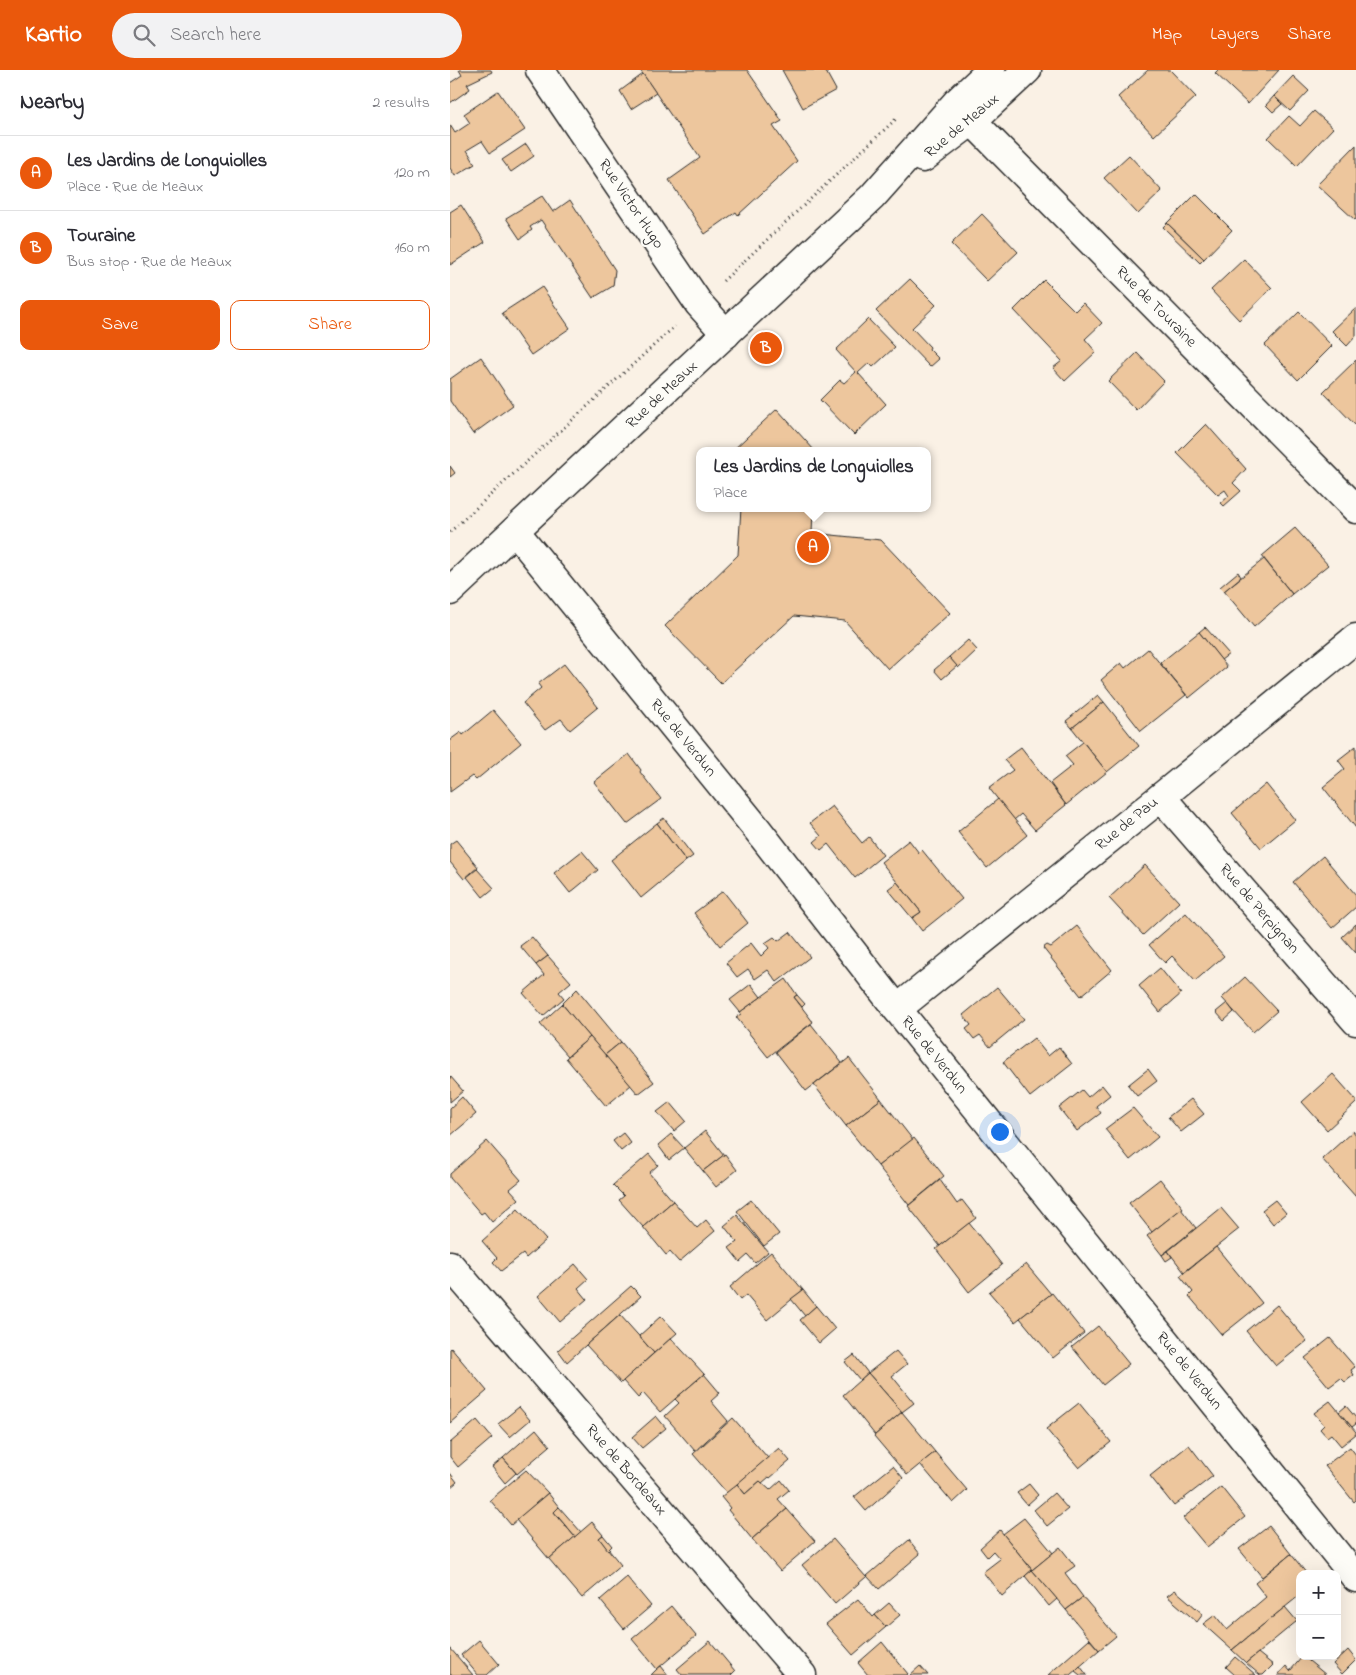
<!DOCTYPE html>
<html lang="en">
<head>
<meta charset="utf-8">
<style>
	body { margin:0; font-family:"Indie Flower",sans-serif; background:#f2f2f3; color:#2b2b33 }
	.controls { position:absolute; right:15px; bottom:15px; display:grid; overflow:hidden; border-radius:10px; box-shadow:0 5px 20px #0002 }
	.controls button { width:45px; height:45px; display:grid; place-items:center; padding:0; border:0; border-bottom:1px solid #e1e1e2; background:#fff; color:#2b2b33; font:25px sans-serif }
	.you { position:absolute; left:549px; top:1061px; width:18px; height:18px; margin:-12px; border:4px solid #fff; border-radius:50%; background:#1a73e8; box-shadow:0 0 0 8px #1a73e833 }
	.badge { display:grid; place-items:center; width:32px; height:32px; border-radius:50%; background:#ea580c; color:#fff; font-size:16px; font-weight:700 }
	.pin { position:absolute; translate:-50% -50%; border:2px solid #fff; box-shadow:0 1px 5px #0006 }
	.popup { position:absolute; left:246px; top:377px; width:235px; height:65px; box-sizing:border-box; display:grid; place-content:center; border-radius:10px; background:#fff; filter:drop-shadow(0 1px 4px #0005); font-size:16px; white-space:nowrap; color:#7c7c81 }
	.popup b { font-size:19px; color:#2b2b33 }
	.popup::after { content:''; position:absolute; left:50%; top:100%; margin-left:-10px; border:10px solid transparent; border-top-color:#fff }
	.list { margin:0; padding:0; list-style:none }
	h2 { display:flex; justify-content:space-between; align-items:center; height:65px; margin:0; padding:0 20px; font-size:21px }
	h2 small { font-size:16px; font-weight:400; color:#7c7c81 }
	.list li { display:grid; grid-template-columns:32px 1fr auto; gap:15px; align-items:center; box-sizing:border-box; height:75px; padding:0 20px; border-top:1px solid #e1e1e2 }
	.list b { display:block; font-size:19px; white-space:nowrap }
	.list p { margin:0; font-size:16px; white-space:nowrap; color:#7c7c81 }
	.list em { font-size:16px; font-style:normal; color:#7c7c81 }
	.actions { display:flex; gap:10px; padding:15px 20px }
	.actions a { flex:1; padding:11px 0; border:1px solid #ea580c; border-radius:10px; text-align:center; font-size:18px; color:#ea580c }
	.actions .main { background:#ea580c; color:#fff }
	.icon { flex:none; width:28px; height:28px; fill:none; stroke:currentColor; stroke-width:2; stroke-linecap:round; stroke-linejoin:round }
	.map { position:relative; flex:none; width:906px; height:1605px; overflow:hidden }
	header { display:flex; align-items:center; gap:30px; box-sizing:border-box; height:70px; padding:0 25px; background:#ea580c; color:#fff }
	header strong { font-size:24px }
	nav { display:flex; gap:28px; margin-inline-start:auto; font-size:18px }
	.search { width:350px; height:45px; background:#f2f2f3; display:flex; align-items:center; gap:12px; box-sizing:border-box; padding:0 18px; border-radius:28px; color:#7c7c81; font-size:19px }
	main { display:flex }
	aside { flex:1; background:#fff }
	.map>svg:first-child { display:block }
	.building { fill:#edc69d; stroke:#2b2b2b }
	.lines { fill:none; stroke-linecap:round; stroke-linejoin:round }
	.street-casing { stroke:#2b2b2b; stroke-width:31 }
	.secondary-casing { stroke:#2b2b2b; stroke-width:31 }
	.path { stroke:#2b2b2b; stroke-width:3; stroke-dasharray:1 4; stroke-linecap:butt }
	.street { stroke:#fdfcf7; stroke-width:28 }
	.secondary { stroke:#fdfcf7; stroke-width:28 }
	.labels { text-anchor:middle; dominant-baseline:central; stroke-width:4.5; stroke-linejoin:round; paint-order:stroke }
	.street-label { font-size:16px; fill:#2b2b2b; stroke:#fdfcf7 }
</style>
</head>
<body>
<header>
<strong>Kartio</strong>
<div class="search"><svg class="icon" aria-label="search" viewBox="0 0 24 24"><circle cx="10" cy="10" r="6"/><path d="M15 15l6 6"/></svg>Search here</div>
<nav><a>Map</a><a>Layers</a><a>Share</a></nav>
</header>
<main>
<aside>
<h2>Nearby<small>2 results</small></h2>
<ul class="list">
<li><span class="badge">A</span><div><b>Les Jardins de Longuiolles</b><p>Place · Rue de Meaux</p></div><em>120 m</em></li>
<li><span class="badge">B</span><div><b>Touraine</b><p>Bus stop · Rue de Meaux</p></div><em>160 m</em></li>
</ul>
<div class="actions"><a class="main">Save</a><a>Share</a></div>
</aside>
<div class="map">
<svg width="906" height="1605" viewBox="0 0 906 1605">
	<rect width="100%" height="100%" fill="#faf1e5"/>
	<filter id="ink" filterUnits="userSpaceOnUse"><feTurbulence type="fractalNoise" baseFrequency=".02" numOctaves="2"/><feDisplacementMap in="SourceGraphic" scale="10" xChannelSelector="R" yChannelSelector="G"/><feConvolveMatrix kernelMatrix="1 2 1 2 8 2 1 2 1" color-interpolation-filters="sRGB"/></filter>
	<g filter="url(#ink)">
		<g class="building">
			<path d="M9,0H41L42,2L17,14L20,19L0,33V13L12,5Z"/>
			<path d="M190,0H297L332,51L323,56L347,91L288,145L286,142L255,164L219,110L250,88Z"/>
			<path d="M332,0H375L386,20L353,38Z"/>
			<path d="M698,0H720L746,27L704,66L668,27Z"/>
			<path d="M768,0H829L798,34L765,3Z"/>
			<path d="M193,4L206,23L181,39L170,21Z"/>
			<path d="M843,6L859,21L840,41L824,26Z"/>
			<path d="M48,21L75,60L40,83L32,71L17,80L25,94L5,106L0,98V55L5,63L20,53L14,44Z"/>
			<path d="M824,26L832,34L823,42L816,35Z"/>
			<path d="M864,41L883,58L847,96L818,68L839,46L850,56Z"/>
			<path d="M76,74L84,86L61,102L52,90Z"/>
			<path d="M906,75V149L905,150L867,115Z"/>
			<path d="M679,85L712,121L688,144L654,108Z"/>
			<path d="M746,124L782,160L754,189L717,153Z"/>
			<path d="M92,126L103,142L120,130L165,200L163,216L143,228L91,150L80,157L82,160L70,169L56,148Z"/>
			<path d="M11,135L35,172L0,195V142Z"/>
			<path d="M532,144L568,182L537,211L501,174Z"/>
			<path d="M717,153L754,189L750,193L713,157Z"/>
			<path d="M794,189L822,218L789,250L761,220Z"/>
			<path d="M460,209L486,235L462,258L480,277L479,279L489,289L480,297L426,241Z"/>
			<path d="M594,210L625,241L633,233L652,253L635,269L646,282L615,311L603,298L612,291L564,240Z"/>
			<path d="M92,217L120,258L81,285L52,243Z"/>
			<path d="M906,238V266L897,276L882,261Z"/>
			<path d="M849,242L882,276L848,310L815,275Z"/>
			<path d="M418,249L445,277L423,297L419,293L408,303L436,334L404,365L370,330L390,310L394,313L406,302L386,280Z"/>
			<path d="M687,283L714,311L686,340L658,311Z"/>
			<path d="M31,287L63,335L23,364L0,331V309Z"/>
			<path d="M906,290V356L873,322Z"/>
			<path d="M327,339L365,381H282Z"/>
			<path d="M756,354L796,399L783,413L791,421L774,436L771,433L779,426L775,420L768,425L727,383Z"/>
			<path d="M0,396L5,403L0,407Z"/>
			<path d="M291,438H363L362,463L431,470L500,543L438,599L395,551L344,546L271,613L215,556L288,485Z"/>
			<path d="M845,458L878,495L842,524L812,486Z"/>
			<path d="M814,489L842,524L804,557L774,521Z"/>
			<path d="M788,502L791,507L774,521L770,517Z"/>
			<path d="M755,557L779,584L771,590L749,562Z"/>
			<path d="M749,562L777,597L739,628L710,593Z"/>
			<path d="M518,570L527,580L508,598L499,587Z"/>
			<path d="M698,579L736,625L691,661L651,610L671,593L675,598Z"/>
			<path d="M499,587L507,596L492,609L484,600Z"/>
			<path d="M114,594L148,637L120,660L111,649L95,660L73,633L91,618L88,614Z"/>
			<path d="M648,625L654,632L622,658L616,651Z"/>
			<path d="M654,632L689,676L657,702L622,658Z"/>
			<path d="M43,640L71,673L26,710L22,706L0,722V670L11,662L13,665Z"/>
			<path d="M633,672L657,702L616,735L600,713L623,695L615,686Z"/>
			<path d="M906,676V758L873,717L895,699L888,690Z"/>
			<path d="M571,677L616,735L585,760L571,744L564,750L539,718L563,700L554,690Z"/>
			<path d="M179,684L191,700L190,702L211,729L177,754L144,712Z"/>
			<path d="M816,714L845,750L811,778L782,743Z"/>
			<path d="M548,729L577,765L537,798L508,762Z"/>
			<path d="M382,736L412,773L419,767L433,785L405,808L378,774L371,780L364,772L371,766L360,753Z"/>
			<path d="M214,748L243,786L236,791L207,753Z"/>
			<path d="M207,753L236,791L191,828L161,790Z"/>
			<path d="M6,770L28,797L14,809L0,792V774Z"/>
			<path d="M459,770L469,783L472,780L512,829L472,861L462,848L471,842L431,792Z"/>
			<path d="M132,781L148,800L120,823L104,803Z"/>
			<path d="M873,786L906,825V837L882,858L843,812Z"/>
			<path d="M695,795L729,832L693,865L659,828Z"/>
			<path d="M27,799L44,818L33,827L17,807Z"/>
			<path d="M447,812L471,842L462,848L438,819Z"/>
			<path d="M273,821L298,853L270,876L244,843Z"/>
			<path d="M736,843L774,886L745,911L722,886L715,893L699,875Z"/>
			<path d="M906,854V883L892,867Z"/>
			<path d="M627,856L662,900L631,926L593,878L597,875L601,877Z"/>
			<path d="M340,862L360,887L327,912L318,900L305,909L298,899L287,907L276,893L301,873L311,886L319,878L315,873L324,867L328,871Z"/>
			<path d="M82,867L98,886L86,895L70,876Z"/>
			<path d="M98,886L121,912L109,922L114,928L93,946L73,923L94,905L86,895Z"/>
			<path d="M710,898L731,924L710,942L689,916Z"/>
			<path d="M795,907L827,941L803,962L772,928Z"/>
			<path d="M336,909L347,925L344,927L363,952L318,987L286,947L291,944L290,942Z"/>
			<path d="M301,914L311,927L290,942L280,930Z"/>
			<path d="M547,917L574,949L540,977L530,965L524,969L516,959L521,955L513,945Z"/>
			<path d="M127,919L171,972L155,985L112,934Z"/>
			<path d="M347,925L355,934L352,937L344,927Z"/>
			<path d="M777,933L784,942L774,951L766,942Z"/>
			<path d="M112,934L140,967L118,986L90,954Z"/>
			<path d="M361,954L392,993L356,1021L326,982Z"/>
			<path d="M140,967L181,1015L156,1036L116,988Z"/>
			<path d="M584,968L598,986L609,977L622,994L580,1027L553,992Z"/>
			<path d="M171,972L204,1012L188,1024L155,985Z"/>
			<path d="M399,988L431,1029L396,1056L364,1015Z"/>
			<path d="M698,999L707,1011L687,1026L678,1015Z"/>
			<path d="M883,1004L906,1030V1033L877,1060L852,1032Z"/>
			<path d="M0,1006L13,1021L0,1032Z"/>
			<path d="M652,1015L660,1025L646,1036L651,1043L627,1061L609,1038L632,1020L638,1027Z"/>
			<path d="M12,1027L26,1044L0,1066V1038Z"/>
			<path d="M431,1029L463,1070L428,1096L396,1056Z"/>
			<path d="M741,1029L754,1044L731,1062L718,1047Z"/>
			<path d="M220,1032L236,1051L224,1061L207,1042Z"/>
			<path d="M683,1038L708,1067L680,1090L655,1059Z"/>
			<path d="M255,1061L274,1085L253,1101L234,1078Z"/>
			<path d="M903,1061L906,1065V1127L872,1089Z"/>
			<path d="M173,1063L181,1073L171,1081L163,1071Z"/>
			<path d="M221,1064L234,1078L219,1090L208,1075Z"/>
			<path d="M464,1068L494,1106L459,1135L428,1096Z"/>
			<path d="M37,1071L71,1110L60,1119L69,1129L42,1152L34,1142L31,1144L0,1108V1104Z"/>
			<path d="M199,1084L208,1095L199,1103L223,1131L193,1157L169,1130L174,1126L163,1115Z"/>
			<path d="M275,1084L287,1100L266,1117L253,1101Z"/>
			<path d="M710,1109L733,1138L702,1162L679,1133Z"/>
			<path d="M490,1110L507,1134L512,1130L526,1148L490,1176L458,1136Z"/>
			<path d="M301,1130L329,1164L314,1176L287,1141Z"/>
			<path d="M825,1130L836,1143L823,1154L812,1140Z"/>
			<path d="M223,1131L247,1158L256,1150L265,1161L229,1192L220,1182L216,1185L193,1157Z"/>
			<path d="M771,1138L789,1159L734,1202L718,1181Z"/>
			<path d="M68,1139L96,1170L76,1188L73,1184L51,1201L43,1192L47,1188L32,1171Z"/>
			<path d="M731,1139L746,1158L712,1185L697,1166Z"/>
			<path d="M287,1145L318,1182L305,1193L298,1185L290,1192L279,1178L287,1172L274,1156Z"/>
			<path d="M519,1153L552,1195L519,1222L486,1179Z"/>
			<path d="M766,1177L812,1233L772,1265L739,1226L743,1222L730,1206Z"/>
			<path d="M718,1181L722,1187L716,1191L712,1185Z"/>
			<path d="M321,1182L353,1220L317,1250L296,1225L290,1230L280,1217Z"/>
			<path d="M125,1194L138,1209L128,1218L137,1229L110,1252L88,1226Z"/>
			<path d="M576,1194L601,1224L565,1252L539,1222Z"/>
			<path d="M181,1216L191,1226L117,1292L108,1280Z"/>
			<path d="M353,1220L366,1236L355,1246L341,1229Z"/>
			<path d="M602,1223L634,1263L603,1288L570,1248Z"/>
			<path d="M827,1235L857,1271L826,1296L796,1261Z"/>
			<path d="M366,1236L385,1259L369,1273L350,1250Z"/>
			<path d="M170,1245L204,1283L171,1313L136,1275Z"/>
			<path d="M211,1246L227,1263L204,1283L189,1266Z"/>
			<path d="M648,1256L679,1294L653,1315L622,1277Z"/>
			<path d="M221,1268L254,1304L210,1342L193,1323L188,1328L173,1311Z"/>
			<path d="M880,1268L905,1297L901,1300L904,1305L895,1312L891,1308L879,1317L855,1288Z"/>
			<path d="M1,1278L37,1321L0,1353V1279Z"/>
			<path d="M446,1281L457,1294L442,1306L464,1333L452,1342L418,1303Z"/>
			<path d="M404,1285L418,1303L410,1310L395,1292Z"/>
			<path d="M418,1303L452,1342L425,1365L393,1325Z"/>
			<path d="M254,1304L270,1323L261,1331L278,1351L245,1381L215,1346L229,1333L225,1329Z"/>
			<path d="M880,1331L906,1362V1364L891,1376L881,1364L877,1367L870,1359L874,1355L864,1343Z"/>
			<path d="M629,1333L661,1372L629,1398L596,1359Z"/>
			<path d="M896,1336L906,1348V1354L902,1357L889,1342Z"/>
			<path d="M69,1337L80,1350L60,1367L48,1354Z"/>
			<path d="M452,1342L485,1382L457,1405L424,1366Z"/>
			<path d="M206,1346L216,1358L192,1378L182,1367Z"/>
			<path d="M283,1348L318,1388L277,1423L243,1384Z"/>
			<path d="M27,1350L42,1368L8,1397L0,1387V1373Z"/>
			<path d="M86,1359L100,1376L67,1404L53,1388Z"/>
			<path d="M739,1375L763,1406L724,1436L700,1406Z"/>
			<path d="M900,1377L906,1385V1430L904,1432L875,1396Z"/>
			<path d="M329,1378L340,1391L320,1408L319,1407L312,1413L310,1411L295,1424L287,1414Z"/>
			<path d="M485,1382L517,1420L503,1433L470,1394Z"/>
			<path d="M53,1388L66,1403L55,1413L42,1397Z"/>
			<path d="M443,1396L453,1408L416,1441L404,1427Z"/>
			<path d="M76,1400L98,1423L61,1455L40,1430Z"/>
			<path d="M0,1403L7,1412L0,1418Z"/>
			<path d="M331,1410L339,1420L328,1429L337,1439L302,1469L278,1440L280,1438L271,1427L287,1414L295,1424L310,1411L320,1420Z"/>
			<path d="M579,1414L588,1425L577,1435L567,1423Z"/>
			<path d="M771,1417L795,1447L757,1477L733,1448Z"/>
			<path d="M98,1423L109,1437L104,1442L125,1467L99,1489L66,1450Z"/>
			<path d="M604,1423L618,1439L597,1456L584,1440Z"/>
			<path d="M109,1437L131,1462L125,1467L104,1442Z"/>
			<path d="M337,1439L365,1471L330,1501L302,1469Z"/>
			<path d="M574,1448L603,1483L582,1500L553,1464Z"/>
			<path d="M142,1452L153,1465L149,1468L171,1495L132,1528L99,1489Z"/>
			<path d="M819,1456L841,1484L812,1507L789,1479Z"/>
			<path d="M550,1460L582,1500L552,1526L533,1502L550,1489L543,1481L537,1487L530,1478Z"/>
			<path d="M153,1465L162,1476L158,1480L149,1468Z"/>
			<path d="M383,1469L416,1507L385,1534L352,1495Z"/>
			<path d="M459,1470L470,1484L429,1519L417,1506Z"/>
			<path d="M610,1477L625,1496L615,1503L633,1527L616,1540L582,1500Z"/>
			<path d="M841,1484L857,1504H850V1525L782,1580L753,1554L765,1545L777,1560L816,1527L805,1513Z"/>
			<path d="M582,1500L607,1529L599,1536L575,1506Z"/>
			<path d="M177,1507L201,1536L174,1559L150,1530Z"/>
			<path d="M725,1520L753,1544L747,1552L717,1526Z"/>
			<path d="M633,1527L666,1566L649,1580L616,1540Z"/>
			<path d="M408,1529L423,1547L425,1545L436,1557L403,1585L376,1554Z"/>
			<path d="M439,1533L450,1545L436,1557L425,1545Z"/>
			<path d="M221,1536L246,1566L207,1599L182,1569Z"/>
			<path d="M835,1537L847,1551L796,1593L782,1580Z"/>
			<path d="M639,1569L649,1580L620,1605H598Z"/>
			<path d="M29,1570L49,1594L37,1605H28L11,1585Z"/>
			<path d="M260,1571L285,1601L281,1605H232L227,1599Z"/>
			<path d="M432,1572L458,1604L457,1605H418L408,1593Z"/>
			<path d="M0,1578L23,1605H0Z"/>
			<path d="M898,1580L906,1590L892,1604L883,1594Z"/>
			<path d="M808,1583L823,1595L813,1605H810L796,1593Z"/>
			<path d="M853,1586L876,1605H828L836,1596L840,1601Z"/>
			<path d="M785,1587L806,1605H785L776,1597Z"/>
			<path d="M211,1596L218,1605H201L207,1599Z"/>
			<path d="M470,1596L478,1605H460Z"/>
			<path d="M630,1596L637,1605H630L625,1601Z"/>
		</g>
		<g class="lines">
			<g class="street-casing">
				<g id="street">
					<path d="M90,0L249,234L276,264"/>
					<path d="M507,34L522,51L906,439"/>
					<path d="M65,461L307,759L447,939L906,1508"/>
					<path d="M711,727L906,951"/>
					<path d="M447,939L711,727L906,568"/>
					<path d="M0,1195L352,1605"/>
				</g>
			</g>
			<g class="secondary-casing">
				<g id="secondary">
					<path d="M473,88L522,51L577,0"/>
					<path d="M0,521L422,127L506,33L541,0"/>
				</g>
			</g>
			<g class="path">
				<path d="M273,211L447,48"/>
				<path d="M0,462L225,256"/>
			</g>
			<use href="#street" class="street"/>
			<use href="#secondary" class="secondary"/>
		</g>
	</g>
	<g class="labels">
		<g class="street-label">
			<text transform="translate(512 56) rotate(-40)">Rue de Meaux</text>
			<text transform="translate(181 134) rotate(56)">Rue Victor Hugo</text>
			<text transform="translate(706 237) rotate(45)">Rue de Touraine</text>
			<text transform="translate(212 325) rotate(-43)">Rue de Meaux</text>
			<text transform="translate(233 668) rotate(51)">Rue de Verdun</text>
			<text transform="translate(677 754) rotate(-39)">Rue de Pau</text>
			<text transform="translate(809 839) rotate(49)">Rue de Perpignan</text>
			<text transform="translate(484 985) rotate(51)">Rue de Verdun</text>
			<text transform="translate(739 1301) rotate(51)">Rue de Verdun</text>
			<text transform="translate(176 1400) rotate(49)">Rue de Bordeaux</text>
		</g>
	</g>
</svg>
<div class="controls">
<button>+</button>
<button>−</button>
</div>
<div class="you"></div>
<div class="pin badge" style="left:363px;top:477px">A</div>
<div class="popup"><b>Les Jardins de Longuiolles</b>Place</div>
<div class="pin badge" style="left:316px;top:278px">B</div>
</div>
</main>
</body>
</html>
